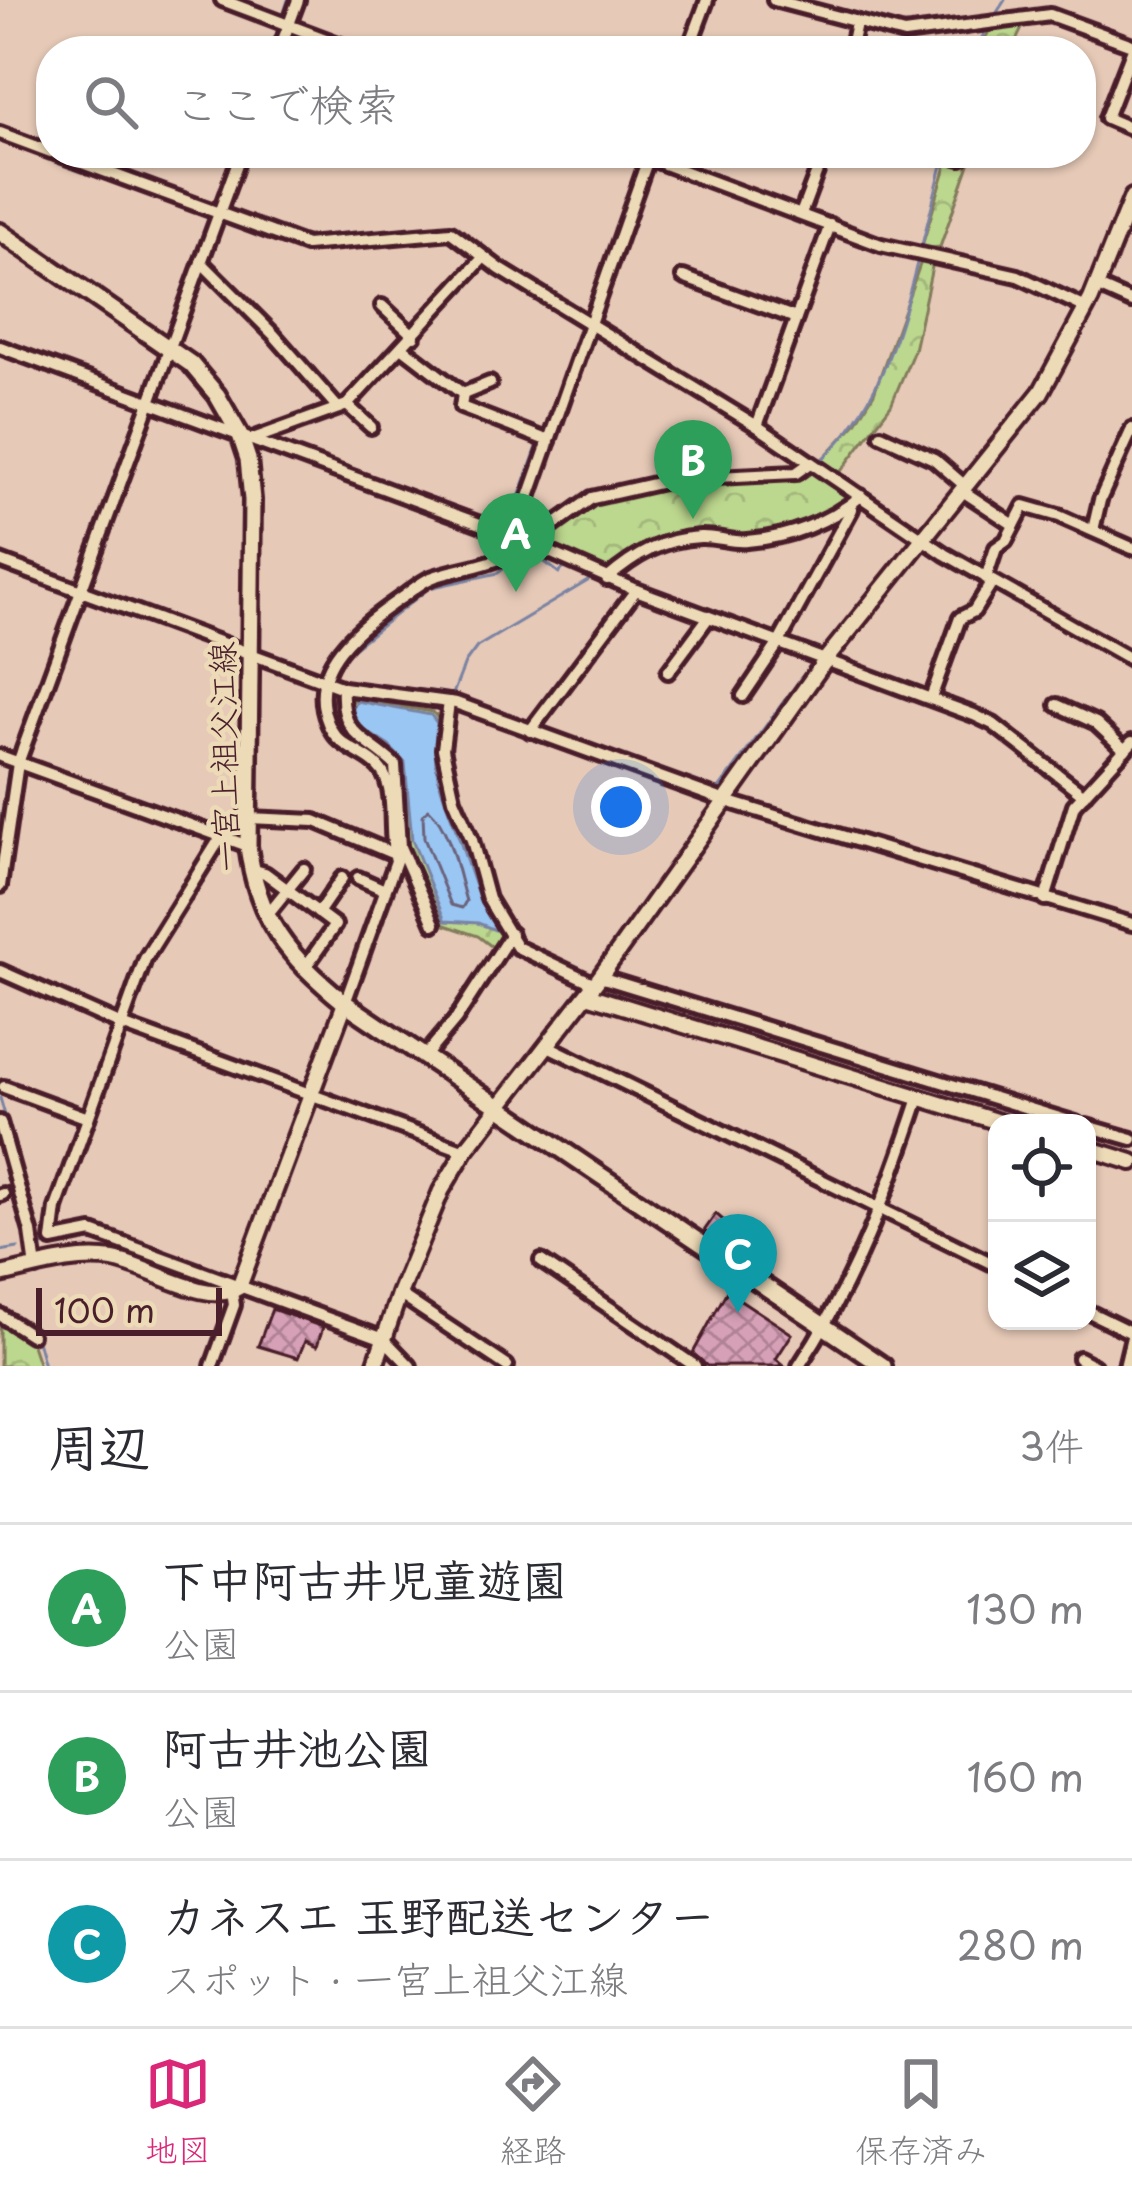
<!DOCTYPE html>
<html lang="ja">
<head>
<meta charset="utf-8">
<style>
	body { margin:0; font-family:"Playpen Sans","Klee One",sans-serif; background:#f2f2f3; color:#2b2b33 }
	.controls { position:absolute; right:36px; bottom:36px; display:grid; overflow:hidden; border-radius:24px; box-shadow:0 3px 9px #0004 }
	.controls button { width:108px; height:108px; display:grid; place-items:center; padding:0; border:0; border-bottom:3px solid #e1e1e2; background:#fff; color:#2b2b33; font:60px sans-serif }
	.scale { position:absolute; left:36px; bottom:30px; width:186px; box-sizing:border-box; padding-left:12px; border:6px solid #4a1f2b; border-top:0; font-size:33px; line-height:42px; white-space:nowrap; color:#4a1f2b; -webkit-text-stroke:9px #eddab7; paint-order:stroke }
	.you { position:absolute; left:621px; top:807px; width:42px; height:42px; margin:-30px; border:9px solid #fff; border-radius:50%; background:#1a73e8; box-shadow:0 0 0 18px #1a73e833 }
	.badge { display:grid; place-items:center; width:78px; height:78px; border-radius:50%; background:#db2777; color:#fff; font-size:39px; font-weight:700 }
	.pin { position:absolute; translate:-50% -99px; filter:drop-shadow(0 3px 6px #0008) }
	.pin::after { content:''; position:absolute; top:63px; width:42px; height:36px; background:inherit; clip-path:polygon(0 0,100% 0,50% 100%) }
	.list { margin:0; padding:0; list-style:none }
	h2 { display:flex; justify-content:space-between; align-items:center; height:156px; margin:0; padding:0 48px; font-size:51px }
	h2 small { font-size:39px; font-weight:400; color:#7c7c81 }
	.list li { display:grid; grid-template-columns:78px 1fr auto; gap:36px; align-items:center; box-sizing:border-box; height:168px; padding:0 48px; border-top:3px solid #e1e1e2 }
	.list b { display:block; font-size:45px; white-space:nowrap }
	.list p { margin:0; font-size:39px; white-space:nowrap; color:#7c7c81 }
	.list em { font-size:39px; font-style:normal; color:#7c7c81 }
	.icon { flex:none; width:66px; height:66px; fill:none; stroke:currentColor; stroke-width:2; stroke-linecap:round; stroke-linejoin:round }
	.map { position:relative; flex:none; width:1132px; height:1366px; overflow:hidden }
	.search { position:absolute; background:#fff; box-shadow:0 3px 9px #0004; left:36px; right:36px; top:36px; height:132px; display:flex; align-items:center; gap:30px; box-sizing:border-box; padding:0 42px; border-radius:48px; color:#7c7c81; font-size:45px }
	.sheet { height:660px; background:#fff }
	nav { display:flex; justify-content:space-around; align-items:center; box-sizing:border-box; height:168px; border-top:3px solid #e1e1e2; background:#fff; font-size:33px; color:#7c7c81 }
	nav a { display:grid; justify-items:center; gap:6px }
	nav .on { color:#db2777 }
	.map>svg:first-child { display:block }
	.forest { fill:url(#forest-crowns); stroke:#837b5c; stroke-width:3 }
	.water { fill:#9ac6f3; stroke:#7a83a3; stroke-width:3 }
	.lines { fill:none; stroke-linecap:round; stroke-linejoin:round }
	.shore { stroke:#6a627b; stroke-width:3 }
	.stream { stroke:#7a83a3; stroke-width:3 }
	.building { fill:url(#building-cross-hatch); stroke:#4a1f2b; stroke-width:3 }
	.minor-casing { stroke:#4a1f2b; stroke-width:20 }
	.tertiary-casing { stroke:#4a1f2b; stroke-width:22 }
	.secondary-casing { stroke:#4a1f2b; stroke-width:24 }
	.minor { stroke:#eddab7; stroke-width:10 }
	.tertiary { stroke:#eddab7; stroke-width:14 }
	.secondary { stroke:#eddab7; stroke-width:15 }
	.labels { text-anchor:middle; dominant-baseline:central; stroke-width:9; stroke-linejoin:round; paint-order:stroke }
	.street-label { font-size:33px; fill:#4a1f2b; stroke:#eddab7 }
</style>
</head>
<body>
<div class="map">
<svg width="1132" height="1366" viewBox="0 0 1132 1366">
	<defs>
		<pattern id="forest-crowns" width="20" height="18" patternUnits="userSpaceOnUse" patternTransform="scale(3)"><rect width="20" height="18" fill="#bcd78e"/><path d="M2 6a3 3 0 1 1 6 0M12 15a3 3 0 1 1 6 0" fill="none" stroke="#a3b87b"/></pattern>
		<pattern id="building-cross-hatch" width="8" height="8" patternUnits="userSpaceOnUse" patternTransform="scale(3)"><rect width="8" height="8" fill="#d6a0b7"/><path d="M0 0l8 8M0 8l8-8" fill="none" stroke="#b08295"/></pattern>
	</defs>
	<rect width="100%" height="100%" fill="#e6c9b7"/>
	<filter id="ink" filterUnits="userSpaceOnUse"><feTurbulence type="fractalNoise" baseFrequency=".00833" numOctaves="2"/><feDisplacementMap in="SourceGraphic" scale="24" xChannelSelector="R" yChannelSelector="G"/><feConvolveMatrix kernelMatrix="1 2 1 2 8 2 1 2 1" color-interpolation-filters="sRGB"/></filter>
	<g filter="url(#ink)">
		<g class="forest">
			<path d="M1027,18L1011,51H976L996,22Z"/>
			<path d="M950,153H973L940,247L921,249Z"/>
			<path d="M923,256L934,258L914,350L891,405L835,479L861,496L841,513L753,541L675,540L607,579L529,543L580,504L677,479L816,466L856,423L874,393Z"/>
			<path d="M355,699L433,712L440,721L437,748L447,798L486,912L505,930L495,949L478,936L439,923L404,846L406,804L398,765L388,752L362,736L346,709Z"/>
			<path d="M0,1320L30,1339L39,1366H0Z"/>
		</g>
		<path class="water" d="M357,701L431,715L437,723C429,773 446,799 461,844C472,877 477,905 503,930L500,932L478,923L445,921L412,840L405,763L389,746L358,726L352,710Z"/>
		<g class="lines">
			<path class="shore" d="M429,809C451,829 457,872 466,901L462,908L451,905L424,838L423,814Z"/>
			<g class="stream">
				<path d="M283,16L288,0"/>
				<path d="M994,17L1005,0"/>
				<path d="M270,51L278,29"/>
				<path d="M975,51L986,30"/>
				<path d="M214,206L233,153"/>
				<path d="M921,249L944,157"/>
				<path d="M586,314L637,169"/>
				<path d="M168,330L209,218"/>
				<path d="M144,395L157,359"/>
				<path d="M543,433L581,328"/>
				<path d="M820,461C877,411 899,335 917,263"/>
				<path d="M766,480L797,479L803,474"/>
				<path d="M508,528L538,444"/>
				<path d="M528,549L559,573L566,566L591,579L477,647L465,663L453,694L333,679L341,658L429,588L498,573Z"/>
				<path d="M77,579L139,409"/>
				<path d="M13,755L71,595"/>
				<path d="M716,793L810,666"/>
				<path d="M0,826L9,766"/>
				<path d="M604,987L1047,1123"/>
				<path d="M306,1086L333,1014"/>
				<path d="M0,1098L39,1233"/>
				<path d="M289,1133L302,1097"/>
				<path d="M1087,1134L1132,1147"/>
				<path d="M1087,1157L1132,1171"/>
				<path d="M37,1246C75,1246 82,1234 122,1249"/>
				<path d="M0,1251L18,1248"/>
				<path d="M35,1333L44,1366"/>
			</g>
		</g>
		<g class="building">
			<path d="M716,1214L730,1226L720,1241L704,1231Z"/>
			<path d="M727,1291L792,1334L776,1359L784,1366H707L693,1353Z"/>
			<path d="M272,1309L323,1327L317,1346L305,1341L298,1358L258,1346Z"/>
		</g>
		<g class="lines">
			<g class="minor-casing">
				<g id="minor">
					<path d="M222,0L357,51"/>
					<path d="M774,0L904,34L1050,15L1132,45"/>
					<path d="M279,51L298,0"/>
					<path d="M688,51L707,0"/>
					<path d="M850,51L856,23"/>
					<path d="M1132,51L1106,118L1132,129"/>
					<path d="M0,133L51,152"/>
					<path d="M55,153L306,245L451,232L500,269L757,426L945,554L1132,660"/>
					<path d="M635,153L881,245L1018,276L1086,308"/>
					<path d="M942,153L961,158"/>
					<path d="M801,214L824,153"/>
					<path d="M201,262L274,335L338,408"/>
					<path d="M683,277L796,318"/>
					<path d="M1096,286L1132,302"/>
					<path d="M382,306L414,336"/>
					<path d="M0,347L515,537L636,590L974,715L993,724L1084,795"/>
					<path d="M403,348L463,394L461,407L549,441"/>
					<path d="M463,394L490,383"/>
					<path d="M347,405L371,427"/>
					<path d="M757,426L830,225"/>
					<path d="M881,435L934,459L964,485"/>
					<path d="M253,439L347,405L484,257"/>
					<path d="M961,490L1014,525"/>
					<path d="M1093,530L1100,500L1132,429"/>
					<path d="M529,543L592,498L676,479L796,473L810,463"/>
					<path d="M0,561L343,688L456,703L723,800L1132,924"/>
					<path d="M986,578L996,548L1006,541L1024,506L1059,516L1132,548"/>
					<path d="M607,579C635,555 662,539 700,537C716,536 732,543 747,541C788,538 830,522 861,496"/>
					<path d="M668,672L708,618"/>
					<path d="M343,688C340,737 366,737 395,765L400,847L434,924"/>
					<path d="M743,696L778,644L852,509"/>
					<path d="M931,698L960,618L974,611L992,582"/>
					<path d="M449,702L443,749L454,799L472,840L488,899L517,947L595,984"/>
					<path d="M1057,705L1096,723L1125,750"/>
					<path d="M530,731L636,590"/>
					<path d="M0,756L248,846"/>
					<path d="M248,818L315,821L394,854"/>
					<path d="M221,837L145,959L56,1208L52,1240L92,1232L384,1339L410,1366"/>
					<path d="M251,869L265,873L335,925L304,969"/>
					<path d="M358,878L385,890"/>
					<path d="M0,886L18,763L241,153"/>
					<path d="M1045,899L1074,805L1132,742"/>
					<path d="M318,913L342,878"/>
					<path d="M266,916L304,869"/>
					<path d="M0,971L122,1025L465,1151"/>
					<path d="M600,977L1076,1123"/>
					<path d="M345,1003L396,861C388,834 396,805 386,779C376,752 339,753 328,723C305,666 361,626 401,598C410,592 421,582 431,578C455,569 480,568 503,557L515,537L650,153"/>
					<path d="M548,1046L997,1266"/>
					<path d="M425,1056L456,1019L511,934"/>
					<path d="M4,1087L88,1118"/>
					<path d="M0,1122L31,1232L36,1268"/>
					<path d="M1087,1126L1132,1139"/>
					<path d="M0,1195L3,1194"/>
					<path d="M541,1261L695,1366"/>
					<path d="M399,1294L507,1366"/>
					<path d="M1087,1311L1132,1333"/>
					<path d="M0,1315L31,1335"/>
					<path d="M1079,1358L1094,1366"/>
					<path d="M212,1366L234,1305L232,1292"/>
					<path d="M799,1366C854,1283 888,1192 919,1098"/>
					<path d="M1125,1366L1132,1337"/>
				</g>
			</g>
			<g class="tertiary-casing">
				<g id="tertiary">
					<path d="M587,995L1002,1123"/>
					<path d="M1087,1148L1132,1162"/>
					<path d="M0,1275C36,1267 77,1254 113,1260C149,1266 208,1307 239,1287L345,1003"/>
					<path d="M375,1366L399,1294L441,1191L465,1151L600,977L827,658L1041,392L1091,299L1132,197"/>
				</g>
			</g>
			<g class="secondary-casing">
				<path id="secondary" d="M0,232L191,364L217,395L240,435L248,459L252,500L248,846C258,922 288,956 345,1003L883,1366"/>
			</g>
			<use href="#minor" class="minor"/>
			<use href="#tertiary" class="tertiary"/>
			<use href="#secondary" class="secondary"/>
		</g>
	</g>
	<g class="labels">
		<g class="street-label">
			<text transform="translate(222 757) rotate(-91)">一宮上祖父江線</text>
		</g>
	</g>
</svg>
<div class="controls">
<button><svg class="icon" aria-label="locate" viewBox="0 0 24 24"><circle cx="12" cy="12" r="6"/><path d="M12 2v4M12 18v4M2 12h4M18 12h4"/></svg></button>
<button><svg class="icon" aria-label="layers" viewBox="0 0 24 24"><path d="M12 4l9 5-9 5-9-5zM3 14l9 5 9-5"/></svg></button>
</div>
<div class="scale">100 m</div>
<div class="you"></div>
<div class="pin badge" style="left:516px;top:592px;background:#2e9e5b">A</div>
<div class="pin badge" style="left:693px;top:519px;background:#2e9e5b">B</div>
<div class="pin badge" style="left:738px;top:1313px;background:#0f9aa8">C</div>
<div class="search"><svg class="icon" aria-label="search" viewBox="0 0 24 24"><circle cx="10" cy="10" r="6"/><path d="M15 15l6 6"/></svg>ここで検索</div>
</div>
<section class="sheet">
<h2>周辺<small>3件</small></h2>
<ul class="list">
<li><span class="badge" style="background:#2e9e5b">A</span><div><b>下中阿古井児童遊園</b><p>公園</p></div><em>130 m</em></li>
<li><span class="badge" style="background:#2e9e5b">B</span><div><b>阿古井池公園</b><p>公園</p></div><em>160 m</em></li>
<li><span class="badge" style="background:#0f9aa8">C</span><div><b>カネスエ 玉野配送センター</b><p>スポット · 一宮上祖父江線</p></div><em>280 m</em></li>
</ul>
</section>
<nav>
<a class="on"><svg class="icon" aria-label="map" viewBox="0 0 24 24"><path d="M3 6l6-2 6 2 6-2v14l-6 2-6-2-6 2zM9 4v14M15 6v14"/></svg>地図</a>
<a><svg class="icon" aria-label="directions" viewBox="0 0 24 24"><path d="M12 3l9 9-9 9-9-9zM9 14v-3h6M13 9l2 2-2 2"/></svg>経路</a>
<a><svg class="icon" aria-label="saved" viewBox="0 0 24 24"><path d="M7 4h10v16l-5-4-5 4z"/></svg>保存済み</a>
</nav>
</body>
</html>
